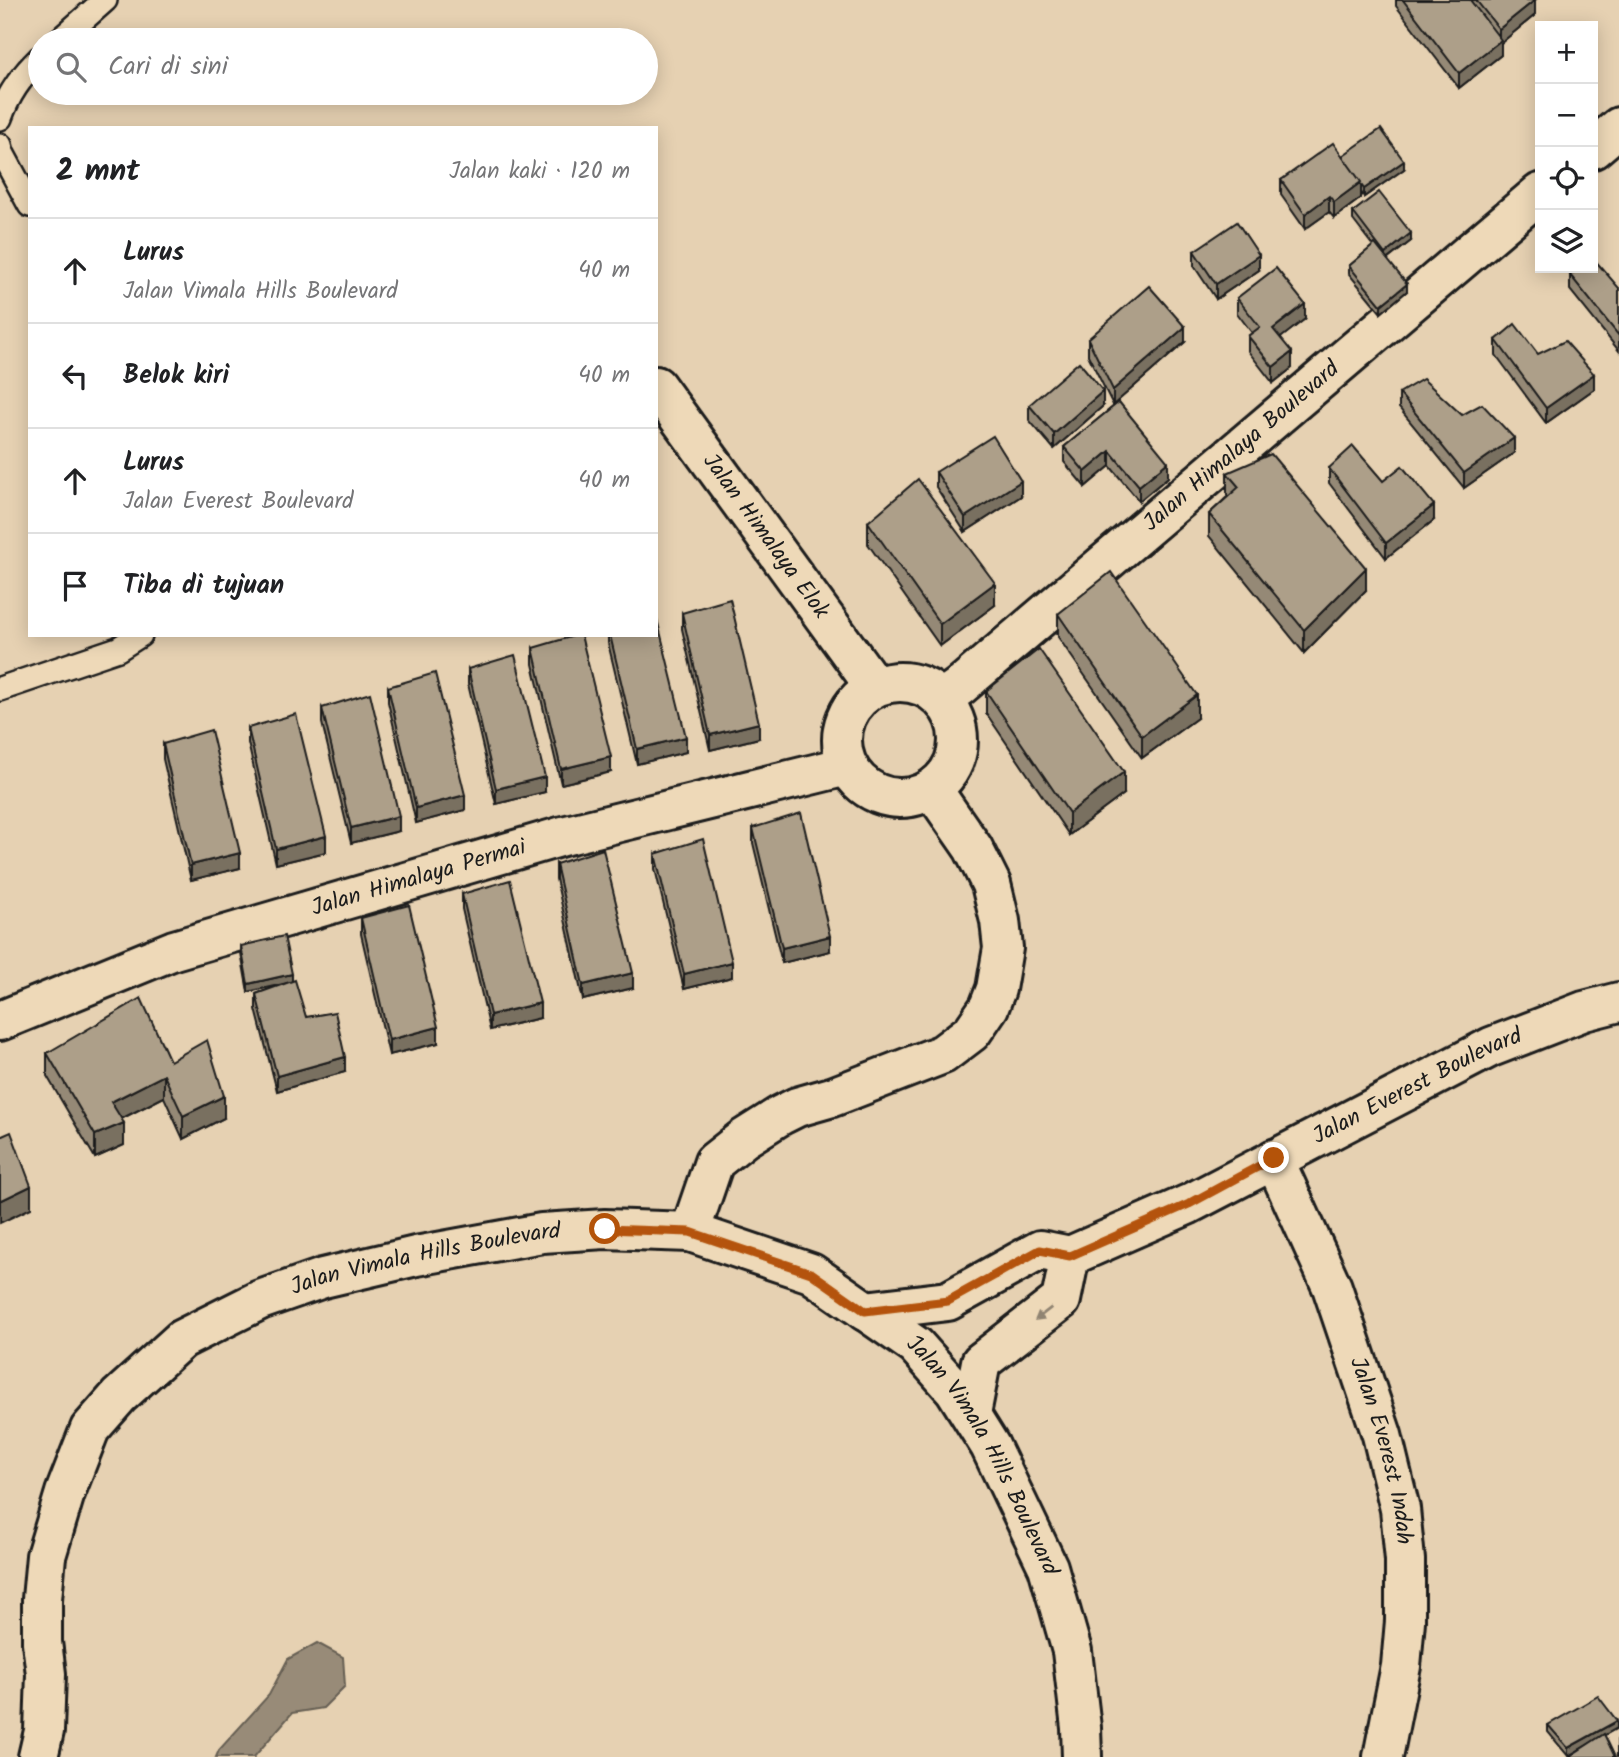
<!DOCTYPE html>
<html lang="id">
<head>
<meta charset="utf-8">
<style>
	body { margin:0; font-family:Kalam,sans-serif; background:#f6f6f6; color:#202124 }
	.controls { position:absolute; right:21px; top:21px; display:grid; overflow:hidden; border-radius:0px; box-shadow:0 4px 18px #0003 }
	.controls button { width:63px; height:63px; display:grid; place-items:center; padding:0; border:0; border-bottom:2px solid #e0e0e0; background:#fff; color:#202124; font:35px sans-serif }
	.stop { position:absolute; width:21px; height:21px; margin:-16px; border:5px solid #b45309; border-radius:50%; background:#fff }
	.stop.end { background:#b45309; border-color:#fff; box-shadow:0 2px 7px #0008 }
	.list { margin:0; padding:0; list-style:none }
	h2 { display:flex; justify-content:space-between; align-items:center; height:91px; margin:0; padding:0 28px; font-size:30px }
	h2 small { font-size:23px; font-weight:400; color:#757577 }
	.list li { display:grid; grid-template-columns:46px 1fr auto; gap:21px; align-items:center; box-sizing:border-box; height:105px; padding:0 28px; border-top:2px solid #e0e0e0 }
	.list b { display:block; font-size:26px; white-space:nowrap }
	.list p { margin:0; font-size:23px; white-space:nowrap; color:#757577 }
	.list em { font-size:23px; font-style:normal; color:#757577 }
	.icon { flex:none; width:38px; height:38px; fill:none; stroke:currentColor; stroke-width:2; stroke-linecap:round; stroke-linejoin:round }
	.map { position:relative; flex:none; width:1619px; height:1757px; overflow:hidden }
	.search { position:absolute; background:#fff; box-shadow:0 4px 18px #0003; left:28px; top:28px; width:630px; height:77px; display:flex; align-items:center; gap:18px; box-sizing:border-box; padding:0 24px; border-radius:38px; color:#757577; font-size:26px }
	.panel { position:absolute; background:#fff; box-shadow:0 4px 18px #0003; left:28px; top:126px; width:630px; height:511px; border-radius:0px }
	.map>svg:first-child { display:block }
	.water { fill:#988b78; stroke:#665f53; stroke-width:2 }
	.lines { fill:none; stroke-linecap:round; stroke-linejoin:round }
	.service-casing { stroke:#1c1c1c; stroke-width:28 }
	.minor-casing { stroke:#1c1c1c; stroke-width:44 }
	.service { stroke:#eed9b8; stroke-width:23 }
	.minor { stroke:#eed9b8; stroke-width:38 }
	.wall { fill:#958976; stroke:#1c1c1c; stroke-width:2 }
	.shaded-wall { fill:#796f60; stroke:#1c1c1c; stroke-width:2 }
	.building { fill:#ad9f89; stroke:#1c1c1c; stroke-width:2 }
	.oneway { fill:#908472 }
	.route { stroke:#b45309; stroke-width:9 }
	.labels { text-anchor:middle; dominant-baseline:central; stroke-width:5; stroke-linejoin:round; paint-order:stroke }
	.street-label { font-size:23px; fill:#1c1c1c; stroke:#eed9b8 }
</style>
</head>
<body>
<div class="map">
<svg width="1619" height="1757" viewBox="0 0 1619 1757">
	<rect width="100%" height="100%" fill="#e6d1b2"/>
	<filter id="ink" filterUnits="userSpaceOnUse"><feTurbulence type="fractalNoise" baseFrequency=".0143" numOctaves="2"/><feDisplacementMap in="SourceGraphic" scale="14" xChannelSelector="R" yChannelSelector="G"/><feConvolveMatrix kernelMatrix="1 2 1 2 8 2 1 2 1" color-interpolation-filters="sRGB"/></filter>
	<g filter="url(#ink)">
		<path class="water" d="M317,1643L343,1657L345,1686L323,1708L292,1713L254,1757H216L219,1750L269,1695L288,1659Z"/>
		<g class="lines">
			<g class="service-casing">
				<g id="service">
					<path d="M60,40L105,0"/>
					<path d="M0,118C8,95 22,75 40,58"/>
					<path d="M0,145L2,153L30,205"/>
					<path d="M0,689L118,649L140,635"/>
				</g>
			</g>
			<g class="minor-casing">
				<g id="minor">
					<path d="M1593,149L1619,127"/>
					<path id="s1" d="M656,386L875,687"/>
					<circle cx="900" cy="740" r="58"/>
					<path id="s2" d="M942,699L959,687L1540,193"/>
					<path id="s3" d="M0,1021L174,950L563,836L847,766"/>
					<path id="s4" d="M1274,1159L1332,1287L1382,1435L1400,1509L1405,1560V1621L1401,1666L1383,1757"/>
					<path d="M690,1232L714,1162L743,1139L781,1115L797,1107L832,1097L943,1054L972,1032L989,1007L996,989L1003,948L1000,921L991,884L973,848L932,789"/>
					<path id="s5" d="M1070,1256L1189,1204L1491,1047L1584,1011L1619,1002"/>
					<path d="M865,1311L948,1301L1040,1250L1070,1256"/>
					<path d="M971,1414L981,1362L1061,1300L1070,1256"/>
					<path id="s6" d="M38,1757L44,1731L46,1674L42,1642V1599L46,1556L65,1493L90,1429L119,1396L182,1339L260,1300L323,1278L416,1256L542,1233L605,1229L690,1232L811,1273L916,1346L955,1390L990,1446L1048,1567L1072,1651L1081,1728L1082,1757"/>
				</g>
			</g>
			<use href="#service" class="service"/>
			<use href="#minor" class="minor"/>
		</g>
		<g class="wall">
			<path d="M1396,0H1534L1535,15L1501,43V55L1459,88L1396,6Z"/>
			<path d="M1342,156L1404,169L1364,197L1361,192V198L1334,218L1329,212L1305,229L1281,195V180Z"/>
			<path d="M1353,212L1411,241L1387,260L1407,291L1381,313L1349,274V266L1373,246L1353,220Z"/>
			<path d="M1194,251L1259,270L1216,299L1194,266Z"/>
			<path d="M1570,275L1619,288V351L1570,290Z"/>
			<path d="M1237,298L1305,319L1280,338L1292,368L1273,383L1248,351V336L1252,333L1237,313Z"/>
			<path d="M1088,339L1185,342L1113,405L1088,355Z"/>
			<path d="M1496,340L1538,354L1594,389L1546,423L1496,355Z"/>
			<path d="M1399,393L1462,415L1514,453L1464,488L1399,408Z"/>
			<path d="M1119,402L1168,477L1139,501L1110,466L1085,487L1064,462V447Z"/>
			<path d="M1029,405L1103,406L1054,449L1029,420Z"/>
			<path d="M1329,468L1383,481L1434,520L1386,558L1329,483Z"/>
			<path d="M936,472L1021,496L965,532L936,487Z"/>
			<path d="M1227,473L1366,590L1304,653L1209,536V514L1228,496L1227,495Z"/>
			<path d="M868,522L995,605L940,646L868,544Z"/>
			<path d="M682,613L759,738L710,750L682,629Z"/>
			<path d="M1058,614L1197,718L1142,758L1058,637Z"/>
			<path d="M608,635H656L686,752L637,764L608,643Z"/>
			<path d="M533,648L611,772L561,784L533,664Z"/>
			<path d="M468,669L545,792L496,804L468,684Z"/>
			<path d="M388,687L465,810L416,823L388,702Z"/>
			<path d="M986,691L1124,794L1069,835L986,713Z"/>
			<path d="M322,708L399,831L351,843L322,723Z"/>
			<path d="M248,728L326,852L276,864L248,743Z"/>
			<path d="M163,744L240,868L191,880L163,759Z"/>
			<path d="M753,828L830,951L782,963L753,843Z"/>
			<path d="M655,854L732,977L684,989L655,869Z"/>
			<path d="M556,864L633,988L583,1000L556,879Z"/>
			<path d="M462,894L540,1018L490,1030L462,909Z"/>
			<path d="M361,918L438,1043L389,1055L361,934Z"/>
			<path d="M241,946L292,982L306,1017L345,1072L277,1091L256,1009V994L287,983L248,992L241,953Z"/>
			<path d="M47,1053L170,1061L224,1118L183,1139L164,1097L121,1119L124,1145L95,1158L47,1076Z"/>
			<path d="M1548,1725L1617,1728L1568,1756L1548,1732Z"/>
			<path d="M1619,1738V1757H1617V1740Z"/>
		</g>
		<g class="shaded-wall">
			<path d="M1535,0V15L1501,43V55L1459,88V73L1499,41V29Z"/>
			<path d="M1404,161V169L1364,197V189Z"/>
			<path d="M1361,182V198L1334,218V202Z"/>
			<path d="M1329,196V212L1305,229V214Z"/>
			<path d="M1411,233V241L1385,261V254Z"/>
			<path d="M1259,255V270L1216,299V284Z"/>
			<path d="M1407,284V291L1381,313V305Z"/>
			<path d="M1305,304V319L1273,344V329Z"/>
			<path d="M1185,327V342L1113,405V390Z"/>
			<path d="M1292,352V368L1273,383V367Z"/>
			<path d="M1594,374V389L1546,423V408Z"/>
			<path d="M1103,391V406L1054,449V434Z"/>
			<path d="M1514,438V453L1464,488V473Z"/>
			<path d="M1110,451V466L1085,487V472Z"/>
			<path d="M1168,462V477L1139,501V486Z"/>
			<path d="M1021,481V496L965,532V517Z"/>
			<path d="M1434,505V520L1386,558V543Z"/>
			<path d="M1366,568V590L1304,653V630Z"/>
			<path d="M995,583V605L940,646V624Z"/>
			<path d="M1197,695V718L1142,758V736Z"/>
			<path d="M759,723V738L710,750V735Z"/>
			<path d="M686,737V752L637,764V749Z"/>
			<path d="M611,757V772L561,784V769Z"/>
			<path d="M1124,772V794L1069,835V813Z"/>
			<path d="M545,777V792L496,804V789Z"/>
			<path d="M465,795V810L416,823V808Z"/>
			<path d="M399,816V831L351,843V828Z"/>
			<path d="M326,836V852L276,864V849Z"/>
			<path d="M240,853V868L191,880V865Z"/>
			<path d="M830,936V951L782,963V948Z"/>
			<path d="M732,962V977L684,989V974Z"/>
			<path d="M633,973V988L583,1000V985Z"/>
			<path d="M292,974V982L248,992V984Z"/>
			<path d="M540,1003V1018L490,1030V1015Z"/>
			<path d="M438,1027V1043L389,1055V1040Z"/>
			<path d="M345,1057V1072L277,1091V1076Z"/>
			<path d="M164,1075V1097L111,1124V1102Z"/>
			<path d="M224,1096V1118L183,1139V1116Z"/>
			<path d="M124,1123V1145L95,1158V1135Z"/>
			<path d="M31,1186V1208L0,1223V1201Z"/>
			<path d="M1617,1721V1728L1568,1756V1748Z"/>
		</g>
		<g class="building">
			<path d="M1403,0H1470L1501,40L1459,73Z"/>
			<path d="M1476,0H1535L1499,29Z"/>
			<path d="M1381,129L1404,161L1364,189L1342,156Z"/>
			<path d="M1333,143L1361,182L1334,202L1329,196L1305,214L1281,180Z"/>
			<path d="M1379,192L1411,233L1385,254L1353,212Z"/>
			<path d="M1237,222L1259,255L1216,284L1194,251Z"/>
			<path d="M1375,244L1407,284L1381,305L1349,266Z"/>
			<path d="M1593,258L1619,288V336L1570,275L1580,268H1593Z"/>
			<path d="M1276,268L1305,304L1273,329L1292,352L1273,367L1248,336L1260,327L1237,298Z"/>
			<path d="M1149,286L1185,327L1113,390L1088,339Z"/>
			<path d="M1515,324L1538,354L1565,341L1594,374L1546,408L1496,340Z"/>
			<path d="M1079,362L1103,391L1054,434L1029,405Z"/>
			<path d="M1423,379L1462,415L1482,404L1514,438L1464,473L1399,393Z"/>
			<path d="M1119,402L1168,462L1139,486L1110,451L1085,472L1064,447Z"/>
			<path d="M993,436L1021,481L965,517L936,472Z"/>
			<path d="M1353,446L1383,481L1402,466L1434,505L1386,543L1329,468Z"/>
			<path d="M1271,454L1366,568L1304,630L1209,514L1239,487L1227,473Z"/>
			<path d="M918,479L995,583L940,624L868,522Z"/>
			<path d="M1111,572L1197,695L1142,736L1058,614Z"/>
			<path d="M730,599L759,723L710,735L682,613Z"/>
			<path d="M656,615L686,737L637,749L610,635H656Z"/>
			<path d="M577,635H581L611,757L561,769L533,648Z"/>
			<path d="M1039,649L1124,772L1069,813L986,691Z"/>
			<path d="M515,655L545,777L496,789L468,669Z"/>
			<path d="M435,673L465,795L416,808L388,687Z"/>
			<path d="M370,693L399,816L351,828L322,708Z"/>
			<path d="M296,714L326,836L276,849L248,728Z"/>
			<path d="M211,730L240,853L191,865L163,744Z"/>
			<path d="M801,813L830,936L782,948L753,828Z"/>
			<path d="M703,839L732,962L684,974L655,854Z"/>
			<path d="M603,849L633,973L583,985L556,864Z"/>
			<path d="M510,880L540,1003L490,1015L462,894Z"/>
			<path d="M409,905L438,1027L389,1040L361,918Z"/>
			<path d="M284,936L292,974L248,984L241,946Z"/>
			<path d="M295,980L306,1017L335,1012L345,1057L277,1076L256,994Z"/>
			<path d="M141,998L170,1061L207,1040L224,1096L183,1116L164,1075L111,1102L124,1123L95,1135L47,1053Z"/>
			<path d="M11,1132L31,1186L0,1201V1137Z"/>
			<path d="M1598,1696L1617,1721L1568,1748L1548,1725Z"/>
			<path d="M1604,1734L1615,1757H1570V1756Z"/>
		</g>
		<defs><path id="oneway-solid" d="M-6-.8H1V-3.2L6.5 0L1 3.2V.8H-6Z" transform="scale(1.75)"/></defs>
		<use class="oneway" href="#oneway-solid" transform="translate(1043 1314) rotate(142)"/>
	</g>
	<g class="lines" filter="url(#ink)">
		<path class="route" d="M605,1229L690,1232L811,1273L865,1311L948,1301L1040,1250L1070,1256L1189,1204L1274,1158"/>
	</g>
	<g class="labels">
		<g class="street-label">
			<text stroke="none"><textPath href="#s2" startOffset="392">Jalan Himalaya Boulevard</textPath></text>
			<text stroke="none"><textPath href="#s1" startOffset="186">Jalan Himalaya Elok</textPath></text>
			<text stroke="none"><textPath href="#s3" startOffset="443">Jalan Himalaya Permai</textPath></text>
			<text stroke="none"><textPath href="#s5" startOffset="387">Jalan Everest Boulevard</textPath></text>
			<text stroke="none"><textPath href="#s6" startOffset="724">Jalan Vimala Hills Boulevard</textPath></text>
			<text stroke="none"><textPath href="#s4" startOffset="312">Jalan Everest Indah</textPath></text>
			<text stroke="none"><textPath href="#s6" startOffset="1376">Jalan Vimala Hills Boulevard</textPath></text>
		</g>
	</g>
</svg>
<div class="controls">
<button>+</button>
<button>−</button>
<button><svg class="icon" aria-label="locate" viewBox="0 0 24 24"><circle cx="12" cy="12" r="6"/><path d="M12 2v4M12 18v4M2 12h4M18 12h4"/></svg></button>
<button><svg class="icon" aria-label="layers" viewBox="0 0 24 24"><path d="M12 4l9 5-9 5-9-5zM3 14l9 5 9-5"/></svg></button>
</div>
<div class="stop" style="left:605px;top:1229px"></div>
<div class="stop end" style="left:1274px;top:1158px"></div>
<div class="search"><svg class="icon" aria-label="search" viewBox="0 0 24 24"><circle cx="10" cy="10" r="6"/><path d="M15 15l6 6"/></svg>Cari di sini</div>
<section class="panel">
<h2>2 mnt<small>Jalan kaki · 120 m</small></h2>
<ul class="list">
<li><svg class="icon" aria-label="ahead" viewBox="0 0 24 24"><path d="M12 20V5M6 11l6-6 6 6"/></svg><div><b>Lurus</b><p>Jalan Vimala Hills Boulevard</p></div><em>40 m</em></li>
<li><svg class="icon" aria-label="left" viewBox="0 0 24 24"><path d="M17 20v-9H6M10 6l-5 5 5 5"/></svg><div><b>Belok kiri</b></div><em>40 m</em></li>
<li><svg class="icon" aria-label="ahead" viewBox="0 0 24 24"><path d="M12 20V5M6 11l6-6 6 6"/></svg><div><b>Lurus</b><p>Jalan Everest Boulevard</p></div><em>40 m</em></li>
<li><svg class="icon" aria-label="arrive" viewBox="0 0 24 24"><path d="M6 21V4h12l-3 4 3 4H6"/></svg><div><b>Tiba di tujuan</b></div></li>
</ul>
</section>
</div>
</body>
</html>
